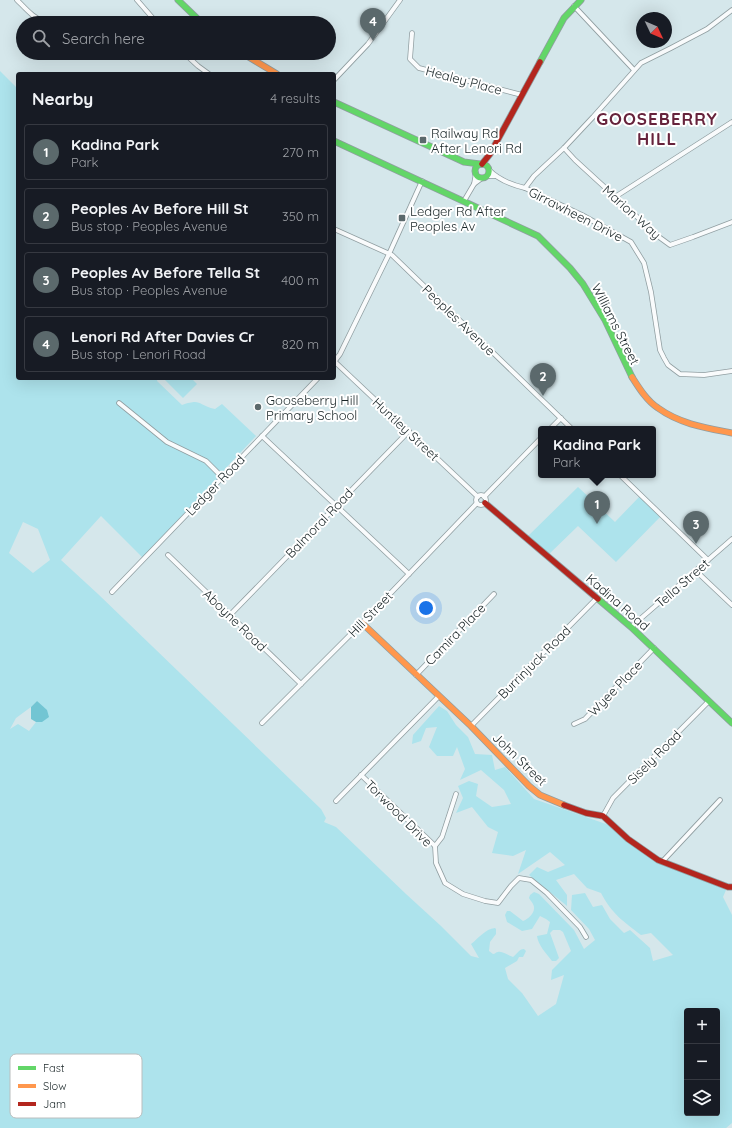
<!DOCTYPE html>
<html lang="en">
<head>
<meta charset="utf-8">
<style>
	body { margin:0; font-family:Quicksand,sans-serif; background:#242831; color:#f1f3f6 }
	.controls { position:absolute; right:12px; bottom:12px; display:grid; overflow:hidden; border-radius:4px; box-shadow:0 4px 16px #0002 }
	.controls button { width:36px; height:36px; display:grid; place-items:center; padding:0; border:0; border-bottom:1px solid #363941; background:#171b24; color:#f1f3f6; font:20px sans-serif }
	.compass { position:absolute; left:636px; top:12px; width:36px; height:36px; border-radius:50%; background:#171b24; box-shadow:0 4px 16px #0002; rotate:134deg }
	.you { position:absolute; left:426px; top:608px; width:14px; height:14px; margin:-10px; border:3px solid #fff; border-radius:50%; background:#1a73e8; box-shadow:0 0 0 6px #1a73e833 }
	.badge { display:grid; place-items:center; width:26px; height:26px; border-radius:50%; background:#5b696c; color:#fff; font-size:13px; font-weight:700 }
	.pin { position:absolute; translate:-50% -33px; filter:drop-shadow(0 1px 2px #0008) }
	.pin::after { content:''; position:absolute; top:21px; width:14px; height:12px; background:inherit; clip-path:polygon(0 0,100% 0,50% 100%) }
	.popup { position:absolute; left:538px; top:426px; width:118px; height:52px; box-sizing:border-box; display:grid; place-content:center; border-radius:4px; background:#171b24; filter:drop-shadow(0 1px 3px #0005); font-size:13px; white-space:nowrap; color:#9ea1a6 }
	.popup b { font-size:15px; color:#f1f3f6 }
	.popup::after { content:''; position:absolute; left:50%; top:100%; margin-left:-8px; border:8px solid transparent; border-top-color:#171b24 }
	.list { margin:0; padding:0; list-style:none }
	h2 { display:flex; justify-content:space-between; align-items:center; height:52px; margin:0; padding:0 16px; font-size:17px }
	h2 small { font-size:13px; font-weight:400; color:#9ea1a6 }
	.list li { display:grid; grid-template-columns:26px 1fr auto; gap:12px; align-items:center; box-sizing:border-box; height:56px; margin:0 8px 8px; padding:0 8px; border:1px solid #363941; border-radius:4px }
	.list b { display:block; font-size:15px; white-space:nowrap }
	.list p { margin:0; font-size:13px; white-space:nowrap; color:#9ea1a6 }
	.list em { font-size:13px; font-style:normal; color:#9ea1a6 }
	.icon { flex:none; width:22px; height:22px; fill:none; stroke:currentColor; stroke-width:2; stroke-linecap:round; stroke-linejoin:round }
	.map { position:relative; flex:none; width:732px; height:1128px; overflow:hidden }
	.search { position:absolute; background:#171b24; box-shadow:0 4px 16px #0002; left:16px; top:16px; width:320px; height:44px; display:flex; align-items:center; gap:10px; box-sizing:border-box; padding:0 14px; border-radius:22px; color:#9ea1a6; font-size:15px }
	.panel { position:absolute; background:#171b24; box-shadow:0 4px 16px #0002; left:16px; top:72px; width:320px; height:308px; border-radius:4px }
	.map>svg:first-child { display:block }
	.green { fill:#ade3ec; fill-rule:evenodd }
	.water { fill:#72c5d3 }
	.lines { fill:none; stroke-linecap:round; stroke-linejoin:round }
	.street-casing { stroke:#909ea1; stroke-width:5.5 }
	.fast-casing { stroke:#909ea1; stroke-width:7 }
	.slow-casing { stroke:#909ea1; stroke-width:7 }
	.jam-casing { stroke:#909ea1; stroke-width:7 }
	.street { stroke:#f9fbfc; stroke-width:4 }
	.fast { stroke:#63d668; stroke-width:5.5 }
	.slow { stroke:#ff974d; stroke-width:5.5 }
	.jam { stroke:#b3261e; stroke-width:5.5 }
	.poi-dot { fill:#5b696c; stroke:#fff; stroke-width:1.5 }
	.labels { text-anchor:middle; dominant-baseline:central; stroke-width:4; stroke-linejoin:round; paint-order:stroke }
	.street-label { font-size:13px; fill:#192527; stroke:#fff }
	.poi-label { font-size:13px; fill:#192527; stroke:#fff; text-anchor:start }
	.district-label { font-size:17px; font-weight:bold; letter-spacing:1px; fill:#66233c; stroke:#fff }
	.key { fill:#fff; stroke:#babebe; stroke-width:1 }
	.key-label { font-size:11px; fill:#192527 }
</style>
</head>
<body>
<div class="map">
<svg width="732" height="1128" viewBox="0 0 732 1128">
	<rect width="100%" height="100%" fill="#d5e7eb"/>
	<g class="green">
		<path d="M0,71L18,89V378H158L157,381L182,405C202,398 197,405 215,409L222,404L256,436L225,469L228,472L144,559L101,516L61,560L98,594L321,809L326,818L324,822L336,827L406,894L441,926L471,956L479,958L471,944C479,938 485,929 495,928L496,929V934L490,942L489,951L493,954C495,954 496,952 498,952C503,951 509,956 513,957C517,954 519,949 524,949L526,951L523,957H519L517,961L505,968L508,979L522,993L538,1016L556,1004L564,975L551,980L552,970L571,951L563,932L560,930H553L550,933L559,958L556,961H552C546,953 538,945 537,936L547,934L550,922L546,919L540,916L532,929L522,931L507,922L505,915L507,911H510L523,921C529,919 537,911 533,904C532,902 530,900 529,898L530,895L534,892L539,894L574,930L584,949L595,940L589,929L571,910L572,895L585,893L593,907L602,905L610,919L624,933L630,930L650,948L653,961L673,955L651,933L641,935C623,921 612,914 601,893L587,888L574,874L556,880L567,895V906L529,875L537,867L548,872L565,865L550,852L518,874L526,850L513,856L492,853L498,832L488,827L472,807L456,813L463,798L458,786L469,781L478,784L476,796L492,807L511,804L504,790L481,770L460,780L465,769L457,747L453,756H437L429,747L437,727L426,728L421,741L412,744L413,735L439,706L447,711L456,725L468,737L475,754L492,755L495,770L505,767L534,799L606,824L615,829L655,860L690,875L726,890L723,897L732,915V1123L726,1128H0ZM23,522L38,529L50,560L33,573L9,553ZM37,701L42,722H36L29,731L18,724L10,729L16,718L31,707ZM687,1011H717V1113H687Z"/>
		<path d="M167,378H191L197,384L183,398L165,380Z"/>
		<path d="M578,487L615,522L641,495L662,515L616,562L578,526L547,556L526,538Z"/>
	</g>
	<path class="water" d="M37,701L47,710L49,717L42,722H36L31,719V707Z"/>
	<g class="lines">
		<g class="street-casing">
			<g id="street">
				<path d="M17,0C26,9 34,19 47,23"/>
				<path d="M137,0L157,23"/>
				<path d="M574,6L634,70"/>
				<path d="M412,33L410,59L419,68L522,95"/>
				<path d="M184,53L198,66L209,74"/>
				<path d="M334,80L368,44L400,0"/>
				<path d="M564,148L575,160L659,237L670,245L693,237L732,222"/>
				<path d="M489,170C498,179 512,185 525,188L582,215L631,242L644,263L651,292L660,350L664,358L668,365L680,374L704,375L732,371"/>
				<path d="M487,176H495"/>
				<path d="M474,184L482,178"/>
				<path d="M525,188L534,176L564,148L593,117L641,63L671,48L707,29L732,10"/>
				<path d="M615,197L732,122"/>
				<path d="M464,201L474,184L476,173"/>
				<path d="M334,229L392,255L572,429"/>
				<path d="M334,361L478,497"/>
				<path d="M334,362L340,354L389,254L422,181"/>
				<path d="M119,403L167,442L206,461L222,477"/>
				<path d="M550,429L561,418"/>
				<path d="M262,436L409,574"/>
				<path d="M620,475L708,560"/>
				<circle cx="481" cy="500" r="5"/>
				<path d="M484,497L541,438"/>
				<path d="M168,555L301,684"/>
				<path d="M696,571L732,605"/>
				<path d="M112,592L318,378"/>
				<path d="M230,615L409,431"/>
				<path d="M631,627L732,539"/>
				<path d="M416,675L494,594"/>
				<path d="M262,723L362,623L477,503"/>
				<path d="M574,724L585,719L654,648"/>
				<path d="M471,726L597,598"/>
				<path d="M361,775L435,846L436,863L445,883L463,894L485,901L498,903L511,886L519,878L531,880L547,893L580,927L586,937"/>
				<path d="M336,801L439,696"/>
				<path d="M603,816L613,798L709,701"/>
				<path d="M435,846L442,837L456,794"/>
				<path d="M662,862L720,800"/>
			</g>
		</g>
		<g class="fast-casing">
			<g id="fast">
				<path d="M178,0L202,23"/>
				<path d="M540,62L564,18L581,0"/>
				<path d="M334,102L464,162L480,164"/>
				<path d="M334,141L538,236L570,268L583,284L605,320L632,377"/>
				<circle cx="482" cy="171" r="7"/>
				<path d="M598,599L631,627L732,723"/>
			</g>
		</g>
		<g class="slow-casing">
			<g id="slow">
				<path d="M242,53L277,74"/>
				<path d="M632,377C639,388 647,401 658,408C680,424 706,428 732,433"/>
				<path d="M362,623L471,726L529,786L540,795L564,805"/>
			</g>
		</g>
		<g class="jam-casing">
			<g id="jam">
				<path d="M482,164L490,154L540,62"/>
				<path d="M485,503L598,599"/>
				<path d="M564,805L586,813L603,816L628,839L658,860L728,887H732"/>
			</g>
		</g>
		<use href="#street" class="street"/>
		<use href="#fast" class="fast"/>
		<use href="#slow" class="slow"/>
		<use href="#jam" class="jam"/>
	</g>
	<g class="poi-dot">
		<rect x="419" y="136" width="8" height="8" rx="2"/>
		<rect x="398" y="214" width="8" height="8" rx="2"/>
		<circle cx="258" cy="407" r="4"/>
	</g>
	<g class="labels">
		<g class="street-label">
			<text transform="translate(464 80) rotate(15)">Healey Place</text>
			<text transform="translate(632 212) rotate(42)">Marion Way</text>
			<text transform="translate(576 214) rotate(27)">Girrawheen Drive</text>
			<text transform="translate(459 320) rotate(44)">Peoples Avenue</text>
			<text transform="translate(616 324) rotate(63)">Williams Street</text>
			<text transform="translate(406 429) rotate(43)">Huntley Street</text>
			<text transform="translate(215 485) rotate(-46)">Ledger Road</text>
			<text transform="translate(319 523) rotate(-46)">Balmoral Road</text>
			<text transform="translate(682 583) rotate(-41)">Tella Street</text>
			<text transform="translate(618 602) rotate(41)">Kadina Road</text>
			<text transform="translate(370 614) rotate(-46)">Hill Street</text>
			<text transform="translate(235 620) rotate(44)">Aboyne Road</text>
			<text transform="translate(455 634) rotate(-46)">Camira Place</text>
			<text transform="translate(534 662) rotate(-45)">Burrinjuck Road</text>
			<text transform="translate(615 688) rotate(-46)">Wyee Place</text>
			<text transform="translate(654 757) rotate(-45)">Sisely Road</text>
			<text transform="translate(520 759) rotate(44)">John Street</text>
			<text transform="translate(399 813) rotate(45)">Torwood Drive</text>
		</g>
		<g class="poi-label">
			<text x="431" y="133">Railway Rd<tspan x="431" dy="15">After Lenori Rd</tspan></text>
			<text x="410" y="211">Ledger Rd After<tspan x="410" dy="15">Peoples Av</tspan></text>
			<text x="266" y="400">Gooseberry Hill<tspan x="266" dy="15">Primary School</tspan></text>
		</g>
		<g class="district-label">
			<text x="657" y="118">GOOSEBERRY<tspan x="657" dy="20">HILL</tspan></text>
		</g>
	</g>
	<rect x="10" y="1054" width="132" height="64" rx="6" class="key"/>
	<rect x="18" y="1066" width="18" height="4" fill="#63d668"/>
	<rect x="18" y="1084" width="18" height="4" fill="#ff974d"/>
	<rect x="18" y="1102" width="18" height="4" fill="#b3261e"/>
	<g class="key-label">
		<text x="43" y="1072">Fast</text>
		<text x="43" y="1090">Slow</text>
		<text x="43" y="1108">Jam</text>
	</g>
</svg>
<div class="controls">
<button>+</button>
<button>−</button>
<button><svg class="icon" aria-label="layers" viewBox="0 0 24 24"><path d="M12 4l9 5-9 5-9-5zM3 14l9 5 9-5"/></svg></button>
</div>
<svg class="compass" viewBox="-18 -18 36 36"><path d="M0-13l5 13h-10z" fill="#e53935"/><path d="M0 13l5-13h-10z" fill="#9ea1a6"/></svg>
<div class="you"></div>
<div class="pin badge" style="left:597px;top:524px">1</div>
<div class="popup"><b>Kadina Park</b>Park</div>
<div class="pin badge" style="left:543px;top:396px">2</div>
<div class="pin badge" style="left:696px;top:544px">3</div>
<div class="pin badge" style="left:373px;top:41px">4</div>
<div class="search"><svg class="icon" aria-label="search" viewBox="0 0 24 24"><circle cx="10" cy="10" r="6"/><path d="M15 15l6 6"/></svg>Search here</div>
<section class="panel">
<h2>Nearby<small>4 results</small></h2>
<ul class="list">
<li><span class="badge">1</span><div><b>Kadina Park</b><p>Park</p></div><em>270 m</em></li>
<li><span class="badge">2</span><div><b>Peoples Av Before Hill St</b><p>Bus stop · Peoples Avenue</p></div><em>350 m</em></li>
<li><span class="badge">3</span><div><b>Peoples Av Before Tella St</b><p>Bus stop · Peoples Avenue</p></div><em>400 m</em></li>
<li><span class="badge">4</span><div><b>Lenori Rd After Davies Cr</b><p>Bus stop · Lenori Road</p></div><em>820 m</em></li>
</ul>
</section>
</div>
</body>
</html>
